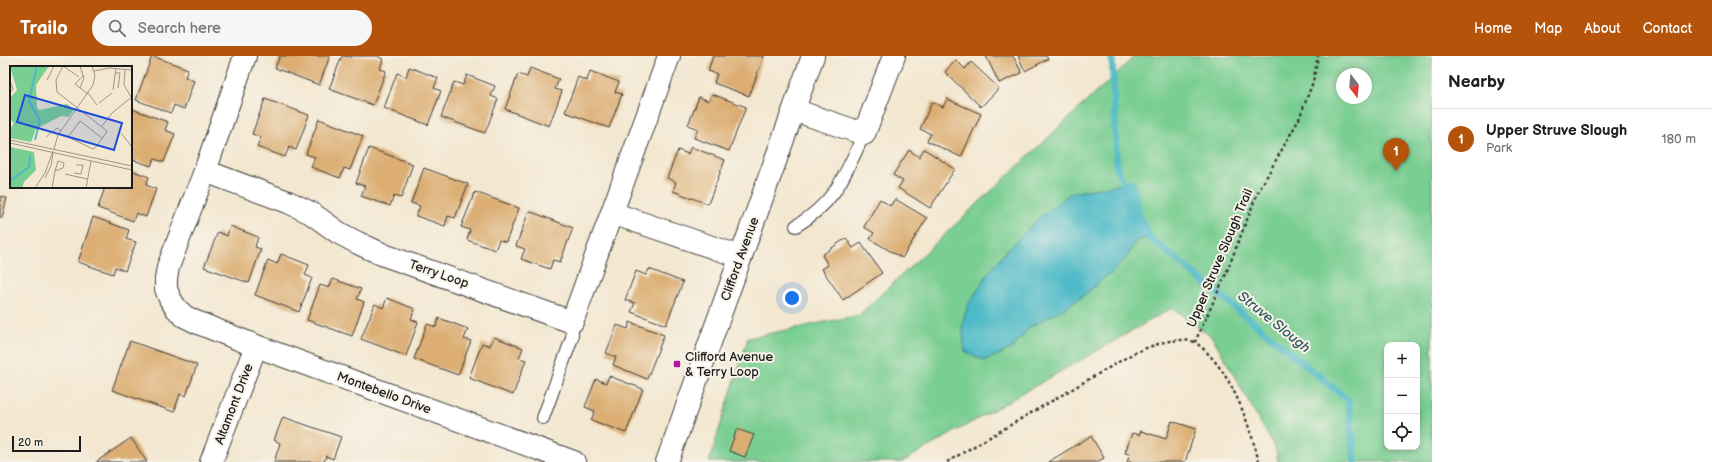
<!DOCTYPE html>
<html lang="en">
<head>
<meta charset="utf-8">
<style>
	body { margin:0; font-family:"Balsamiq Sans",sans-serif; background:#f6f6f6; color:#202124 }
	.controls { position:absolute; right:12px; bottom:12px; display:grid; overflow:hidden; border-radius:8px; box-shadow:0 2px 6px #0003 }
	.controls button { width:36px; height:36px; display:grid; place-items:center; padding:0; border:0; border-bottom:1px solid #e0e0e0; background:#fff; color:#202124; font:20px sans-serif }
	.compass { position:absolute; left:1336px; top:12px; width:36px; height:36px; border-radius:50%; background:#fff; box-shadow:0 2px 6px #0003; rotate:164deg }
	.scale { position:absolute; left:12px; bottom:10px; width:69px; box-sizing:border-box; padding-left:4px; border:2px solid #1c1c1c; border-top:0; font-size:11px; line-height:14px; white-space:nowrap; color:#1c1c1c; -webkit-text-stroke:3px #f7f3e8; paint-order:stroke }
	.you { position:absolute; left:792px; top:242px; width:14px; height:14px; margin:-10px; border:3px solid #fff; border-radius:50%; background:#1a73e8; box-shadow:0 0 0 6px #1a73e833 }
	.badge { display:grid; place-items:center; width:26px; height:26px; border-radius:50%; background:#b45309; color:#fff; font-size:13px; font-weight:700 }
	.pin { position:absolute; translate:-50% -33px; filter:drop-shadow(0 1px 2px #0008) }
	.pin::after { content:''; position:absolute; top:21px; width:14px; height:12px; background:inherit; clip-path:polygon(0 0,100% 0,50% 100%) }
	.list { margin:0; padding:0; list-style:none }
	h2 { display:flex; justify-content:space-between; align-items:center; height:52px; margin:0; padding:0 16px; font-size:17px }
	h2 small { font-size:13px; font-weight:400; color:#757577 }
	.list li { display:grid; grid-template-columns:26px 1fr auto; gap:12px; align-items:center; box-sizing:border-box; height:60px; padding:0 16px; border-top:1px solid #e0e0e0 }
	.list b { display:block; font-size:15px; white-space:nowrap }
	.list p { margin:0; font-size:13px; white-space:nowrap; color:#757577 }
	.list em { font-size:13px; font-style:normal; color:#757577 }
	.icon { flex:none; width:22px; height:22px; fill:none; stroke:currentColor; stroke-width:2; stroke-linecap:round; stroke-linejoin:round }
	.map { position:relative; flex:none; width:1432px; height:406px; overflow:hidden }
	header { display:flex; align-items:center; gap:24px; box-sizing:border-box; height:56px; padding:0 20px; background:#b45309; color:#fff }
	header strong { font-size:19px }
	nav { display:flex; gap:22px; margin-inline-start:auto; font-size:14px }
	.search { width:280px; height:36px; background:#f6f6f6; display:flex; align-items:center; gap:10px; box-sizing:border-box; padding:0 14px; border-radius:22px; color:#757577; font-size:15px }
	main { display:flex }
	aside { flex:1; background:#fff }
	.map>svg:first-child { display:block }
	.green { fill:#79ce92; stroke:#4a7557; fill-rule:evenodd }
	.water { fill:#4dbac7; stroke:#346b72 }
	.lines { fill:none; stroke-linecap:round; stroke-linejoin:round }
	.stream { stroke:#4dbac7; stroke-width:7 }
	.building { fill:#dcae73 }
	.service-casing { stroke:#3c3a37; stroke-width:14 }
	.minor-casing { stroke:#3c3a37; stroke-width:24 }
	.tertiary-casing { stroke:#3c3a37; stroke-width:24 }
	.path { stroke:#3c3a37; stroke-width:2.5; stroke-dasharray:3 3; stroke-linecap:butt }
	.service { stroke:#fff; stroke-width:12 }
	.minor { stroke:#fff; stroke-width:22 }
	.tertiary { stroke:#fff; stroke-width:22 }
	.poi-dot { fill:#b5179e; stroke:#f7f3e8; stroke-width:1.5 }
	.labels { text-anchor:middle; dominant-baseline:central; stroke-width:4; stroke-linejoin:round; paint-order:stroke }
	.street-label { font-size:13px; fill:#1c1c1c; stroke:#f7f3e8 }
	.poi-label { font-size:13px; fill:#1c1c1c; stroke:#f7f3e8; text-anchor:start }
	.water-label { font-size:14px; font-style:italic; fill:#305b60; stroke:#f7f3e8 }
	.inset-river { fill:none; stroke:#4dbac7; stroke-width:2 }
	.inset-road { fill:none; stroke:#9d9688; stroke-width:1 }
	.view { fill:#1d4ed8; fill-opacity:0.15; stroke:#1d4ed8; stroke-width:2 }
	.inset-edge { fill:none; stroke:#1c1c1c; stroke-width:2 }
</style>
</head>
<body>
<header>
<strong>Trailo</strong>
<div class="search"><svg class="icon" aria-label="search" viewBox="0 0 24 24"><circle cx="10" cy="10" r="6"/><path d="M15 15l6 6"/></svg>Search here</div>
<nav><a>Home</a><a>Map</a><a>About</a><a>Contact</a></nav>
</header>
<main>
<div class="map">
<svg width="1432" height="406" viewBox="0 0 1432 406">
	<rect width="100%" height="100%" fill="#f7f3e8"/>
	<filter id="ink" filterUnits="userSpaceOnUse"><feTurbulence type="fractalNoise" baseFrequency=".025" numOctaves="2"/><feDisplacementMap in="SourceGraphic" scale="8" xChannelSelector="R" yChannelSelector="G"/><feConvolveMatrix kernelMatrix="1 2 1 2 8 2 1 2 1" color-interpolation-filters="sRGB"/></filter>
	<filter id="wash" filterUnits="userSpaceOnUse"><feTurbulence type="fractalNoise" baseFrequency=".012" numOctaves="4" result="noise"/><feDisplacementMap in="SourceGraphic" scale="16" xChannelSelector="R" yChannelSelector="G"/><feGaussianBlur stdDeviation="0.9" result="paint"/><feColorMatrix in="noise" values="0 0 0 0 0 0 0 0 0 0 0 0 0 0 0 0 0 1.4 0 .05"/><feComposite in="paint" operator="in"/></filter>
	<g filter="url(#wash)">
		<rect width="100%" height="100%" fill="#f3e7d0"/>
		<path class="green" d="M1135,0H1432V406H1278L1276,394L1213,282L1172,252L902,406H709L748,282L859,259ZM1342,18H1366V42H1342ZM1387,289H1417V391H1387Z"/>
		<path class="water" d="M1131,126L1146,182L1136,185L1127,201L1112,217L1103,222L1092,233L1065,252L1036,268L1029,271L1013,292L984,305L965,295L962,268L968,249L989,216L1007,194L1041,160L1071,137Z"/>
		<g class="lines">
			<g class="stream">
				<path d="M1112,0L1117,112L1128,135"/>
				<path d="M1131,126L1139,157"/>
				<path d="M1137,155L1149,181L1348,344L1355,406"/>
			</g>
		</g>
		<g id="blocks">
			<g class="building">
				<path d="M152,0L188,13L185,21L194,25L184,53L174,49L171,57L136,44Z"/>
				<path d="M280,0H330L319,29L275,12Z"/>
				<path d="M342,0L351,1L352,0H377L383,3L380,13L386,15L373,49L329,33Z"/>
				<path d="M713,0H764L749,40L714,27L717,18L708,15Z"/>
				<path d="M986,0H1013L1022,17L999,27Z"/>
				<path d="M1018,0H1046L1048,3L1025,15Z"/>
				<path d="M956,4L965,13L971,6L999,32L981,51L945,16Z"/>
				<path d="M409,11L438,22L434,32L441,35L428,69L384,52L397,17L406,21Z"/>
				<path d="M530,12L559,23L555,33L562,35L549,70L505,53L518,18L527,21Z"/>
				<path d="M590,15L619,26L615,36L622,38L609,72L565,56L578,21L587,25Z"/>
				<path d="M467,19L495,30L491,40L498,43L485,77L441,61L454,26L463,29Z"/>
				<path d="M712,38L746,51L729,95L694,82L698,73L688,69L699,41L709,45Z"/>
				<path d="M265,43L309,59L296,94L289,91L285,101L257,91L261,81L252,78Z"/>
				<path d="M947,43L981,58L961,101L927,85L931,78L920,73L932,46L943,51Z"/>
				<path d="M132,53L168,66L165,74L175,78L164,106L154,103L151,110L131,103Z"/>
				<path d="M319,63L363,80L350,114L344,112L340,122L311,111L315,101L306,98Z"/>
				<path d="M691,91L725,104L708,148L673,135L676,126L667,122L678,94L688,98Z"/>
				<path d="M369,92L413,108L401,142L394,140L390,150L361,140L365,130L356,127Z"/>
				<path d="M924,93L955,113L930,152L898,132L903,125L893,119L909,94L919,101Z"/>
				<path d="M424,112L468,128L455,162L448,160L445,170L416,160L420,150L411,147Z"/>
				<path d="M131,114L149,121L146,129L156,133L146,161L136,157L133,165L98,152L105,131H131Z"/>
				<path d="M475,136L519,152L506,186L499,184L495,194L467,184L470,174L461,171Z"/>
				<path d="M0,140L7,142L2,162L0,161Z"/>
				<path d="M880,143L890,150L895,143L927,162L902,202L870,183L874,177L864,171Z"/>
				<path d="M529,155L573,172L560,206L553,204L550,213L521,203L525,193L516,190Z"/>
				<path d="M93,161L129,174L126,183L136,186L125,215L115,211L113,218L78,206Z"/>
				<path d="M230,170L258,181L255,191L261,193L249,227L204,211L218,176L227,180Z"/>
				<path d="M846,182L853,192L861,187L882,217L843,244L822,213L828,209L822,199Z"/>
				<path d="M281,198L309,209L305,219L312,222L299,256L255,239L268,204L277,208Z"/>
				<path d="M649,213L683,226L666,269L631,256L635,247L625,244L636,215L646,219Z"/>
				<path d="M333,223L361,233L357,243L364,246L352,280L307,264L320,229L329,232Z"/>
				<path d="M387,242L415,253L411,263L418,266L406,300L361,283L375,248L383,252Z"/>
				<path d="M439,262L468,273L464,283L471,285L458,319L414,303L427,268L436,271Z"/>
				<path d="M630,266L664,279L647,323L613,309L616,301L606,297L617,269L628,273Z"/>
				<path d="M494,281L523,292L519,302L526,304L513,339L469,322L482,287L490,290Z"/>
				<path d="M130,285L197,309L186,340L180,338L174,356L112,334Z"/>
				<path d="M609,320L643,333L626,377L591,364L595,355L585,351L596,323L606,327Z"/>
				<path d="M283,361L341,381L333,403L326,400L324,406H274L280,387L274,384Z"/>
				<path d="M1172,365L1196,373L1185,406H1127L1130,398L1125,397L1132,377L1139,379L1141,375L1166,383Z"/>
				<path d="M737,373L754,379L745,401L729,395Z"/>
				<path d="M1091,380L1104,402L1097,406H1048Z"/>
				<path d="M131,382L147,406H96Z"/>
			</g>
		</g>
	</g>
	<g filter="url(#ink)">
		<use href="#blocks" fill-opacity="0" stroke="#3c3a37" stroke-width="1"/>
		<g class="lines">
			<g class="service-casing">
				<g id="service">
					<path d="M796,170C837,145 844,120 864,78"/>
					<path d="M543,362L572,282V266"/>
				</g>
			</g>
			<g class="minor-casing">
				<g id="minor">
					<path d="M245,0L205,115L168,211L166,223V233L170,243L176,252L184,260L196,266L256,290L574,406"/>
					<path d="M794,54L864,78L894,0"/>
					<path d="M205,115L288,146L311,157L339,177L358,187L384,199L572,266L669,0"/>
					<path d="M612,157L741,201"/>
					<path d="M211,406L256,290"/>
				</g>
			</g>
			<g class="tertiary-casing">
				<path id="tertiary" d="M667,406L813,0"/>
			</g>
			<g class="path">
				<path d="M947,406L1134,297C1154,289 1174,280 1195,286"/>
				<path d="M1259,406C1248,364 1231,313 1195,286L1225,220L1257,138L1299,63L1313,26L1318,0"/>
			</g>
			<use href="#service" class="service"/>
			<use href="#minor" class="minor"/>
			<use href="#tertiary" class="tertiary"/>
		</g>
	</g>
	<rect class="poi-dot" x="673" y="304" width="8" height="8" rx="2"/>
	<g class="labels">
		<g class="street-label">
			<text transform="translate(1220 202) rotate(-67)">Upper Struve Slough Trail</text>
			<text transform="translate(740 203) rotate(-70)">Clifford Avenue</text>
			<text transform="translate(439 218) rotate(19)">Terry Loop</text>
			<text transform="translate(384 337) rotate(20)">Montebello Drive</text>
			<text transform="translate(234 348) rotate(-69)">Altamont Drive</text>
		</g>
		<g class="poi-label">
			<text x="685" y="301">Clifford Avenue<tspan x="685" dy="15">&amp; Terry Loop</tspan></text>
		</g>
		<g class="water-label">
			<text transform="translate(1274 266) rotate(39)">Struve Slough</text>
		</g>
	</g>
	<g transform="translate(10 10)">
		<rect width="122" height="122" fill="#f3e7d0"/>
		<path d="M0,0H39L26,19L27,42L30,44L57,38L64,43L59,51L51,50L26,63L21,76L0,72V63L4,57L0,53V32L7,24ZM0,81L24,86L26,104L14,116L12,122H0Z" fill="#79ce92"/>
		<path class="inset-river" d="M25,74L30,55L19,35L27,0M0,115L19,101L20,89"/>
		<path class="inset-road" d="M53,0L46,14L47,26L97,65L96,67L86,81L83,83L58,71L70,55L92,72M53,0L69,11M115,4L114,19L121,31M84,5L99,2L122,4M105,7H110L108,22M74,9L65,18L78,28M37,14L44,0M0,15L3,23L0,27M70,22L74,12L70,0M103,24L106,2M78,27L87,39M89,37L102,27M92,60L103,46L122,31M111,67L122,81M36,71L47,62L51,65M0,74L122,100M0,77L122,104M44,83L48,69L83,19L85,9L82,0M64,107L71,108L73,99H66M55,108L77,113M35,112L41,100L43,87M25,122L35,107L43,85M42,122L45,105L53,102L54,97L48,95L45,105M76,122L81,95"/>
		<path class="view" d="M15,29L112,57L104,84L7,56Z"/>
		<rect width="122" height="122" class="inset-edge"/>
	</g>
</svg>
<div class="controls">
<button>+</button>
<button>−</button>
<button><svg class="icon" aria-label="locate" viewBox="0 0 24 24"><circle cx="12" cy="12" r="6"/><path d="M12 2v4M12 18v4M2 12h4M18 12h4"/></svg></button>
</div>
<svg class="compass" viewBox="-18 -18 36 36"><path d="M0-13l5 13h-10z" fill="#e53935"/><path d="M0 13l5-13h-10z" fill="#757577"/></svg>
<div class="scale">20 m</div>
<div class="you"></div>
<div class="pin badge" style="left:1396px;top:115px">1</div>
</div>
<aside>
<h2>Nearby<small></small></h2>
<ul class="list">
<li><span class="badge">1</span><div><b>Upper Struve Slough</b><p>Park</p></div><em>180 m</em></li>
</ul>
</aside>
</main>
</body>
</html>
